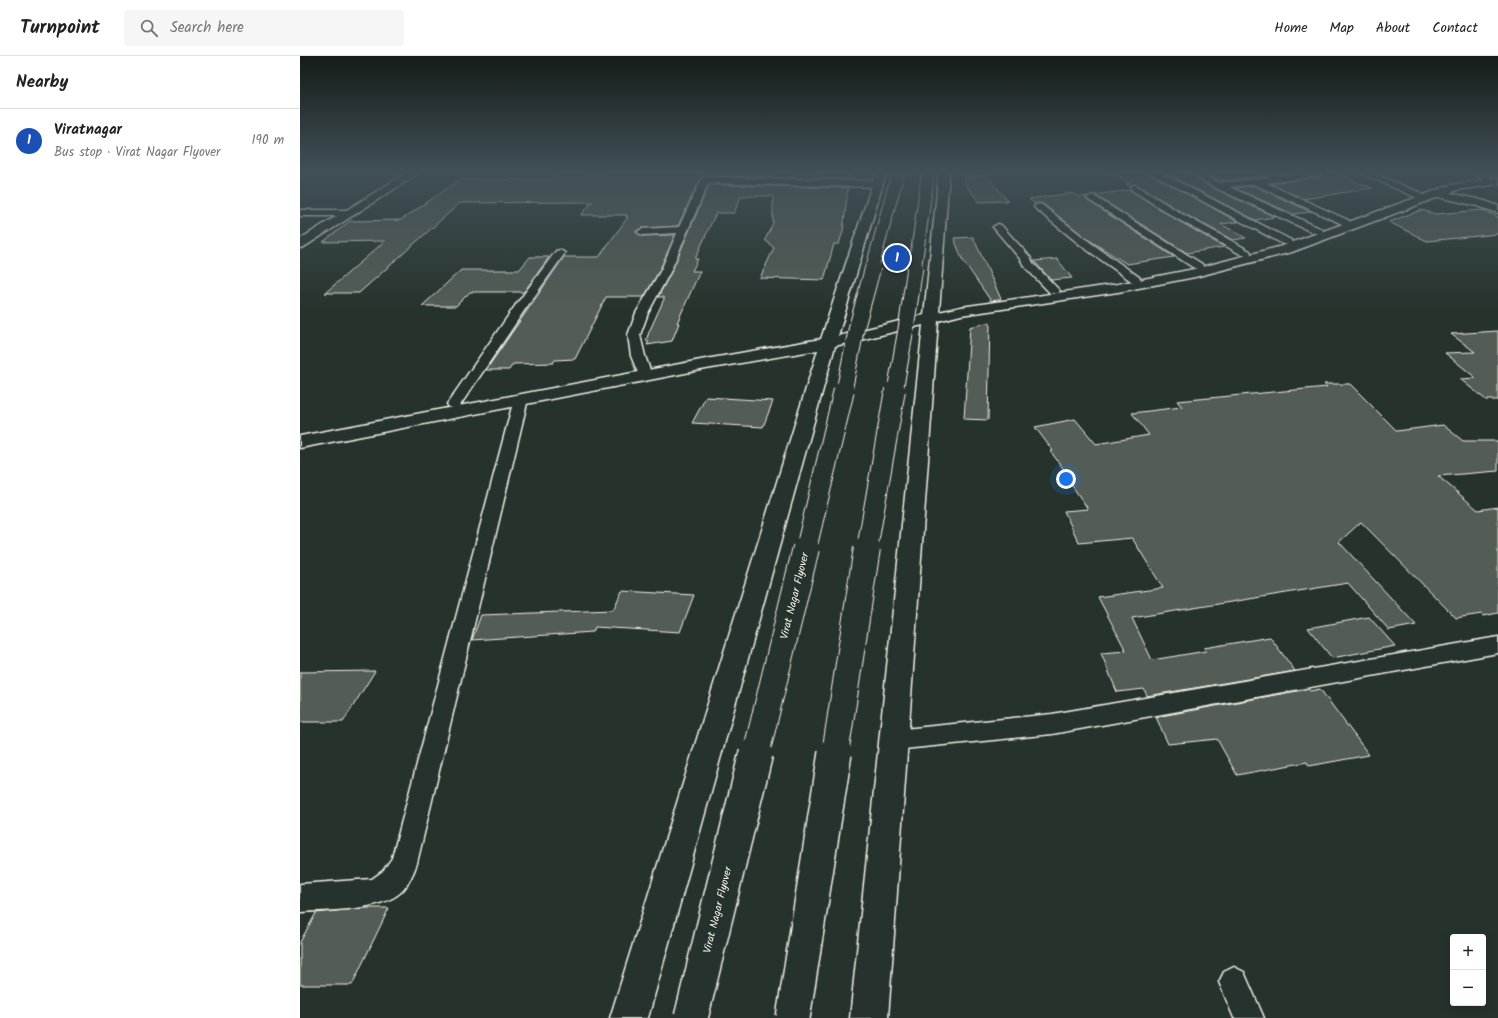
<!DOCTYPE html>
<html lang="en">
<head>
<meta charset="utf-8">
<style>
	body { margin:0; font-family:Kalam,sans-serif; background:#f6f6f6; color:#222 }
	.controls { position:absolute; right:12px; bottom:12px; display:grid; overflow:hidden; border-radius:4px; box-shadow:0 2px 10px #0003 }
	.controls button { width:36px; height:36px; display:grid; place-items:center; padding:0; border:0; border-bottom:1px solid #e0e0e0; background:#fff; color:#222; font:20px sans-serif }
	.you { position:absolute; left:766px; top:423px; width:14px; height:14px; margin:-10px; border:3px solid #fff; border-radius:50%; background:#1a73e8; box-shadow:0 0 0 6px #1a73e833 }
	.badge { display:grid; place-items:center; width:26px; height:26px; border-radius:50%; background:#b45309; color:#fff; font-size:13px; font-weight:700 }
	.pin { position:absolute; translate:-50% -50%; border:2px solid #fff; box-shadow:0 1px 4px #0006 }
	.list { margin:0; padding:0; list-style:none }
	h2 { display:flex; justify-content:space-between; align-items:center; height:52px; margin:0; padding:0 16px; font-size:17px }
	h2 small { font-size:13px; font-weight:400; color:#767676 }
	.list li { display:grid; grid-template-columns:26px 1fr auto; gap:12px; align-items:center; box-sizing:border-box; height:64px; padding:0 16px; border-top:1px solid #e0e0e0 }
	.list b { display:block; font-size:15px; white-space:nowrap }
	.list p { margin:0; font-size:13px; white-space:nowrap; color:#767676 }
	.list em { font-size:13px; font-style:normal; color:#767676 }
	.icon { flex:none; width:22px; height:22px; fill:none; stroke:currentColor; stroke-width:2; stroke-linecap:round; stroke-linejoin:round }
	.map { position:relative; flex:none; width:1198px; height:962px; overflow:hidden }
	header { display:flex; align-items:center; gap:24px; box-sizing:border-box; height:56px; padding:0 20px; background:#fff; border-bottom:1px solid #e0e0e0 }
	header strong { font-size:19px }
	nav { display:flex; gap:22px; margin-inline-start:auto; font-size:14px }
	.search { width:280px; height:36px; background:#f6f6f6; display:flex; align-items:center; gap:10px; box-sizing:border-box; padding:0 14px; border-radius:4px; color:#767676; font-size:15px }
	main { display:flex }
	aside { flex:1; background:#fff }
	.map>svg:first-child { display:block }
	.building { fill:#525c55; stroke:#f4f1e8 }
	.lines { fill:none; stroke-linecap:round; stroke-linejoin:round }
	.street-casing { stroke:#f4f1e8; stroke-width:3 }
	.secondary-casing { stroke:#f4f1e8; stroke-width:3 }
	.street { fill:#26332d; fill-rule:evenodd }
	.secondary { fill:#26332d; fill-rule:evenodd }
	.primary-bridge-far4-casing { stroke:#f4f1e8; stroke-width:14; stroke-linecap:butt }
	.primary-bridge-far3-casing { stroke:#f4f1e8; stroke-width:17; stroke-linecap:butt }
	.primary-bridge-far2-casing { stroke:#f4f1e8; stroke-width:22; stroke-linecap:butt }
	.primary-bridge-far1-casing { stroke:#f4f1e8; stroke-width:28; stroke-linecap:butt }
	.primary-bridge-casing { stroke:#f4f1e8; stroke-width:36; stroke-linecap:butt }
	.primary-bridge-far4 { stroke:#26332d; stroke-width:12 }
	.primary-bridge-far3 { stroke:#26332d; stroke-width:15 }
	.primary-bridge-far2 { stroke:#26332d; stroke-width:20 }
	.primary-bridge-far1 { stroke:#26332d; stroke-width:26 }
	.primary-bridge { stroke:#26332d; stroke-width:33 }
	.labels { text-anchor:middle; dominant-baseline:central; stroke-width:4; stroke-linejoin:round; paint-order:stroke }
	.street-label { font-size:11px; fill:#f4f1e8; stroke:#26332d }
</style>
</head>
<body>
<header>
<strong>Turnpoint</strong>
<div class="search"><svg class="icon" aria-label="search" viewBox="0 0 24 24"><circle cx="10" cy="10" r="6"/><path d="M15 15l6 6"/></svg>Search here</div>
<nav><a>Home</a><a>Map</a><a>About</a><a>Contact</a></nav>
</header>
<main>
<aside>
<h2>Nearby<small></small></h2>
<ul class="list">
<li><span class="badge" style="background:#1a4fb4">1</span><div><b>Viratnagar</b><p>Bus stop · Virat Nagar Flyover</p></div><em>190 m</em></li>
</ul>
</aside>
<div class="map">
<svg width="1198" height="962" viewBox="0 0 1198 962">
	<rect width="100%" height="100%" fill="#26332d"/>
	<filter id="ink" filterUnits="userSpaceOnUse"><feTurbulence type="fractalNoise" baseFrequency=".025" numOctaves="2"/><feDisplacementMap in="SourceGraphic" scale="8" xChannelSelector="R" yChannelSelector="G"/><feConvolveMatrix kernelMatrix="1 2 1 2 8 2 1 2 1" color-interpolation-filters="sRGB"/></filter>
	<g filter="url(#ink)">
		<g class="building">
			<path d="M258,117H550L549,123L404,120L400,123L378,170L342,172L336,175L342,180L375,179L360,213L344,241H306L275,303L255,304L253,307L213,308L209,314H186L264,201H299L328,161H326L327,159H281L292,146L160,147L59,237H25L85,185L23,186L50,165L101,164L161,123L250,124Z"/>
			<path d="M811,117H849L938,166L921,168L946,182L933,184L883,157L836,128L830,130L826,128L830,127Z"/>
			<path d="M865,117H889L915,133L975,161L955,164Z"/>
			<path d="M905,117H963L964,121L920,125Z"/>
			<path d="M1023,117H1035L1072,132L1004,143L971,128L1018,121Z"/>
			<path d="M687,120L708,145L679,146L663,125H665L663,121Z"/>
			<path d="M409,129L548,132L543,175L539,188H534L524,224L460,222L474,192L465,184L473,167V140H441L434,157H416L395,203H398L392,215H400L377,267H379L372,285L347,289L349,285H346L349,276L364,243V241H358L372,215Z"/>
			<path d="M954,130L1011,156L993,158L935,132Z"/>
			<path d="M830,134L875,163L924,191L887,197L795,139Z"/>
			<path d="M772,137L779,141L787,140L786,142L788,145L874,201L827,208L786,182L743,148H735L729,143Z"/>
			<path d="M1121,154L1136,158L1182,154L1198,161V178L1127,185L1089,166Z"/>
			<path d="M673,181L701,243L698,244L691,245L662,203L654,182Z"/>
			<path d="M230,201H249L224,236H170L156,250H122L161,214H219Z"/>
			<path d="M757,203L772,222L751,224L734,205Z"/>
			<path d="M690,266L688,364L664,363L670,271Z"/>
			<path d="M1198,275V344H1186L1160,323L1176,322L1145,297L1175,296L1151,278Z"/>
			<path d="M1024,328H1050L1097,375L1143,369L1163,385H1198V415L1138,420L1178,454L1198,451V557L1183,560L1181,558L1156,562L1061,466L1039,486L1116,569L1089,574L1048,527L832,562L852,604L906,595L904,592L970,581L995,615L847,640L844,633L817,636L801,597L826,595L798,541L863,532L832,482L779,487L764,455L788,453L762,415H765L751,396L753,395L735,371L775,363L796,388L849,379L832,357L882,351L877,345L1027,331Z"/>
			<path d="M406,341L473,345L463,371L392,367Z"/>
			<path d="M322,535L394,539L380,576L295,571L293,576L172,584L181,559L313,554Z"/>
			<path d="M1069,561L1095,590L1032,602L1008,572Z"/>
			<path d="M75,615L43,666H0V616Z"/>
			<path d="M1008,633L1010,635L1020,633L1069,699L1009,710L1007,706L937,719L917,683L868,688L856,661Z"/>
			<path d="M66,852H89L52,929H0V886L16,857Z"/>
		</g>
		<g class="lines">
			<g class="street-casing">
				<g id="street">
					<path d="M850,117H861L991,184L992,186L991,188H983Z"/>
					<path d="M890,117H901L920,127L969,122L965,120L964,117H974L980,120L999,117H1022L1018,120L966,127L1048,164L1050,166L1045,169L1042,168L954,128L929,131L1022,173L1023,175L1022,177H1014L916,132Z"/>
					<path d="M1060,117H1072L1121,137L1123,139L1118,142L1115,141Z"/>
					<path d="M1170,117H1183L1192,122L1188,125Z"/>
					<path d="M405,121L577,125L581,128L577,131L408,127L371,214L348,257L340,279L345,300L350,314L348,317H338L331,300L328,279L336,257L361,214L377,177L342,179L337,176L342,173L379,171L401,124Z"/>
					<path d="M835,129L882,158L950,195L951,197L950,199H942L876,162L832,134L831,132L832,130Z"/>
					<path d="M792,139L902,208L903,210L902,212H894L789,144L787,142Z"/>
					<path d="M739,148L742,149L791,187L839,221L841,223L839,225H831L783,191L736,153L734,151L736,149Z"/>
					<path d="M0,154H50L55,157L50,160H0Z"/>
					<path d="M698,168L701,169L730,201L733,207L758,233L760,235L758,237H750L724,210L721,204L693,171Z"/>
					<path d="M260,194L265,197L224,255L159,351L154,352L149,351L147,348L215,250L256,195Z"/>
					<path d="M221,339L226,340L228,343L117,807C114,816 109,827 103,834C84,855 28,854 0,856V828L72,823L83,815L92,802L214,343L216,340Z"/>
					<path d="M1198,581V597L752,678L594,694L586,691L582,684L586,677L594,674L752,658Z"/>
					<path d="M934,911L944,916L964,962H934L919,926L924,916Z"/>
				</g>
			</g>
			<g class="secondary-casing">
				<g id="secondary">
					<path d="M106,117H119L4,191L0,192V183Z"/>
					<path d="M576,117H586L538,280L624,259L639,117H649L639,256L661,251L818,228L894,213L982,190L1151,129L1198,122V128L1157,134L1150,137L1185,145L1198,150V157L1177,150L1139,141L992,196L895,221L818,236L661,259L638,265L588,962H550L623,269L535,290L348,962H310L518,294L406,313L0,392V380L406,303L521,283Z"/>
				</g>
			</g>
			<use href="#street" class="street"/>
			<use href="#secondary" class="secondary"/>
			<g class="primary-bridge-far4-casing">
				<g id="primary-bridge-far4">
					<path d="M572,212L598,117"/>
					<path d="M615,212L628,117"/>
				</g>
			</g>
			<g class="primary-bridge-far3-casing">
				<g id="primary-bridge-far3">
					<path d="M544,335L557,270L573,211"/>
					<path d="M595,335L606,273L615,211"/>
				</g>
			</g>
			<g class="primary-bridge-far2-casing">
				<g id="primary-bridge-far2">
					<path d="M506,493L544,334"/>
					<path d="M567,493L595,334"/>
				</g>
			</g>
			<g class="primary-bridge-far1-casing">
				<g id="primary-bridge-far1">
					<path d="M456,698L506,492"/>
					<path d="M535,698L567,492"/>
				</g>
			</g>
			<g class="primary-bridge-casing">
				<g id="primary-bridge">
					<path d="M391,962L456,697"/>
					<path d="M493,962L535,697"/>
				</g>
			</g>
			<use href="#primary-bridge-far4" class="primary-bridge-far4"/>
			<use href="#primary-bridge-far3" class="primary-bridge-far3"/>
			<use href="#primary-bridge-far2" class="primary-bridge-far2"/>
			<use href="#primary-bridge-far1" class="primary-bridge-far1"/>
			<use href="#primary-bridge" class="primary-bridge"/>
		</g>
	</g>
	<linearGradient id="sky" x2="0" y2="1"><stop stop-color="#151c19"/><stop offset="0.46" stop-color="#415057"/><stop offset="1" stop-color="#415057" stop-opacity="0"/></linearGradient>
	<rect width="1198" height="252" fill="url(#sky)"/>
	<g class="labels">
		<g class="street-label">
			<text transform="translate(495 540) rotate(-76)">Virat Nagar Flyover</text>
			<text transform="translate(418 854) rotate(-76)">Virat Nagar Flyover</text>
		</g>
	</g>
</svg>
<div class="controls">
<button>+</button>
<button>−</button>
</div>
<div class="you"></div>
<div class="pin badge" style="left:597px;top:202px;background:#1a4fb4">1</div>
</div>
</main>
</body>
</html>
